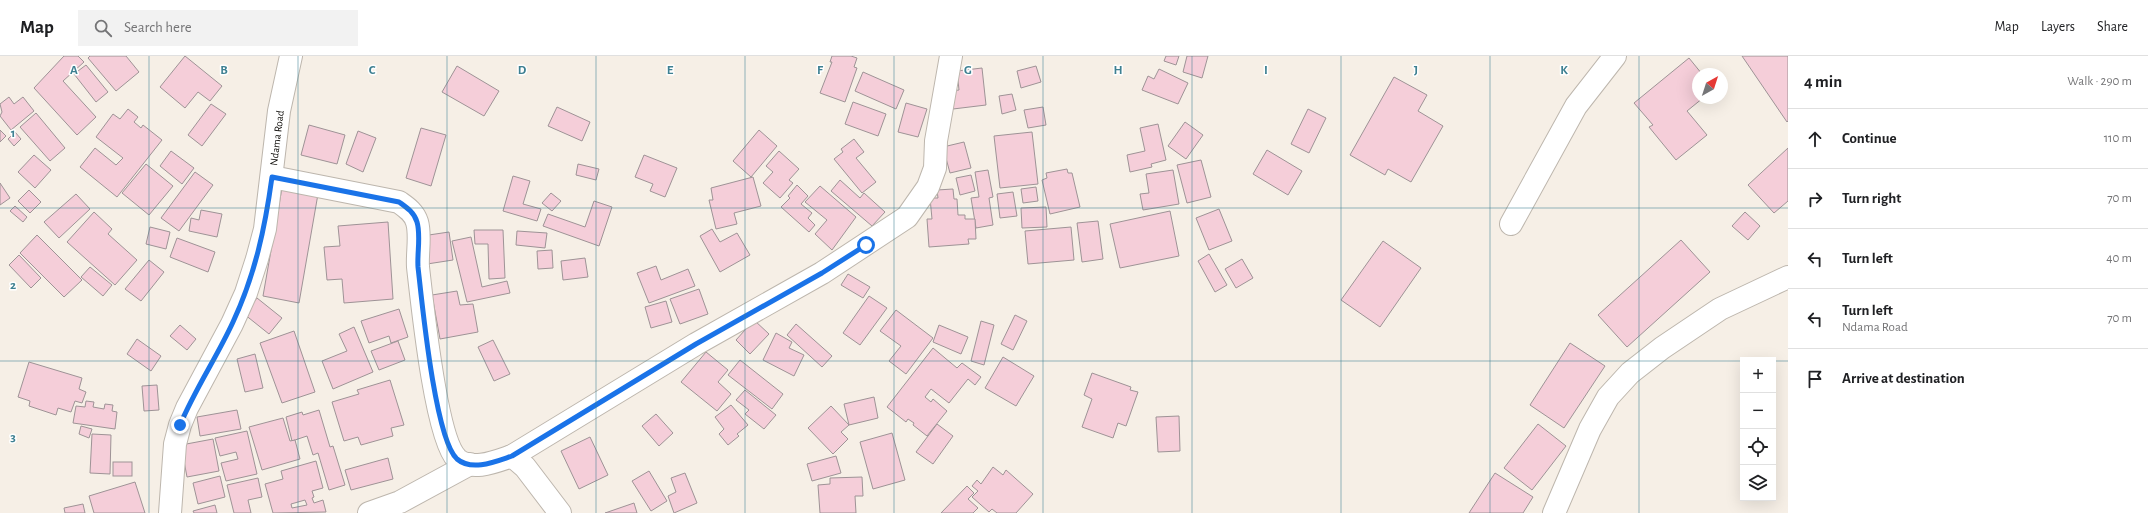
<!DOCTYPE html>
<html lang="en">
<head>
<meta charset="utf-8">
<style>
	body { margin:0; font-family:"Alegreya Sans",sans-serif; background:#f2f2f2; color:#202124 }
	.controls { position:absolute; right:12px; bottom:12px; display:grid; overflow:hidden; border-radius:0px; box-shadow:0 4px 16px #0002 }
	.controls button { width:36px; height:36px; display:grid; place-items:center; padding:0; border:0; border-bottom:1px solid #e0e0e0; background:#fff; color:#202124; font:20px sans-serif }
	.compass { position:absolute; left:1692px; top:12px; width:36px; height:36px; border-radius:50%; background:#fff; box-shadow:0 4px 16px #0002; rotate:39deg }
	.stop { position:absolute; width:12px; height:12px; margin:-9px; border:3px solid #1a73e8; border-radius:50%; background:#fff }
	.stop.end { background:#1a73e8; border-color:#fff; box-shadow:0 1px 4px #0008 }
	.list { margin:0; padding:0; list-style:none }
	h2 { display:flex; justify-content:space-between; align-items:center; height:52px; margin:0; padding:0 16px; font-size:17px }
	h2 small { font-size:13px; font-weight:400; color:#757577 }
	.list li { display:grid; grid-template-columns:26px 1fr auto; gap:12px; align-items:center; box-sizing:border-box; height:60px; padding:0 16px; border-top:1px solid #e0e0e0 }
	.list b { display:block; font-size:15px; white-space:nowrap }
	.list p { margin:0; font-size:13px; white-space:nowrap; color:#757577 }
	.list em { font-size:13px; font-style:normal; color:#757577 }
	.icon { flex:none; width:22px; height:22px; fill:none; stroke:currentColor; stroke-width:2; stroke-linecap:round; stroke-linejoin:round }
	.map { position:relative; flex:none; width:1788px; height:457px; overflow:hidden }
	header { display:flex; align-items:center; gap:24px; box-sizing:border-box; height:56px; padding:0 20px; background:#fff; border-bottom:1px solid #e0e0e0 }
	header strong { font-size:19px }
	nav { display:flex; gap:22px; margin-inline-start:auto; font-size:14px }
	.search { width:280px; height:36px; background:#f2f2f2; display:flex; align-items:center; gap:10px; box-sizing:border-box; padding:0 14px; border-radius:0px; color:#757577; font-size:15px }
	main { display:flex }
	aside { flex:1; background:#fff }
	.map>svg:first-child { display:block }
	.building { fill:#f5ced9; stroke:#9e9396; fill-rule:evenodd }
	.lines { fill:none; stroke-linecap:round; stroke-linejoin:round }
	.minor-casing { stroke:#bdb6ad; stroke-width:24 }
	.minor { stroke:#fff; stroke-width:22 }
	.route { stroke:#1a73e8; stroke-width:5 }
	.grid { fill:none; stroke:#3e8092; stroke-width:1; stroke-opacity:0.55 }
	.labels { text-anchor:middle; dominant-baseline:central; stroke-width:3; stroke-linejoin:round; paint-order:stroke }
	.street-label { font-size:11px; fill:#12100d; stroke:#fff }
	.grid-label { font-size:13px; text-anchor:middle; font-weight:bold; fill:#3e8092; stroke:#fff; stroke-width:3; stroke-linejoin:round; paint-order:stroke }
</style>
</head>
<body>
<header>
<strong>Map</strong>
<div class="search"><svg class="icon" aria-label="search" viewBox="0 0 24 24"><circle cx="10" cy="10" r="6"/><path d="M15 15l6 6"/></svg>Search here</div>
<nav><a>Map</a><a>Layers</a><a>Share</a></nav>
</header>
<main>
<div class="map">
<svg width="1788" height="457" viewBox="0 0 1788 457">
	<rect width="100%" height="100%" fill="#f6efe6"/>
	<g class="building">
		<path d="M64,0H78L84,6L63,25L96,61L77,79L34,32Z"/>
		<path d="M90,0H126L139,16L116,35L88,2Z"/>
		<path d="M185,0L222,30L210,45L198,36L185,52L160,31Z"/>
		<path d="M832,0H851L857,2L854,11L857,12L845,46L820,37L832,6H830Z"/>
		<path d="M1166,0H1179L1176,9L1164,5Z"/>
		<path d="M1187,0H1208L1202,22L1183,16Z"/>
		<path d="M1742,0H1788V65L1787,66Z"/>
		<path d="M1689,2L1702,18H1698V42H1703L1687,55L1707,79L1676,104L1649,71L1653,69L1634,47Z"/>
		<path d="M86,9L108,36L96,46L74,18Z"/>
		<path d="M457,10L499,35L484,60L442,36Z"/>
		<path d="M1036,10L1041,26L1021,32L1017,15Z"/>
		<path d="M982,12L986,49L953,53L951,35L959,34L957,15Z"/>
		<path d="M1159,13L1188,27L1178,48L1142,34L1148,20L1154,23Z"/>
		<path d="M863,16L904,34L896,53L855,35Z"/>
		<path d="M1394,21L1427,39L1418,55L1443,70L1411,126L1388,113L1385,119L1350,99Z"/>
		<path d="M1012,38L1016,54L1002,58L999,40Z"/>
		<path d="M9,41L14,48L23,41L34,55L11,74L0,60L2,56L0,48Z"/>
		<path d="M853,46L886,58L878,80L845,68Z"/>
		<path d="M906,47L927,53L918,81L898,76Z"/>
		<path d="M211,48L226,58L202,90L188,79Z"/>
		<path d="M557,51L590,66L582,85L548,70Z"/>
		<path d="M1043,51L1046,69L1028,72L1024,54Z"/>
		<path d="M128,53L138,61L134,66L141,72L143,69L162,84L117,141L80,111L95,92L116,109L123,102L96,81L113,58L120,63Z"/>
		<path d="M1308,53L1326,62L1309,97L1291,88Z"/>
		<path d="M36,57L65,92L50,105L20,71Z"/>
		<path d="M1185,66L1203,79L1186,103L1168,90Z"/>
		<path d="M1158,68L1166,104L1151,108L1152,111L1130,116L1127,99L1145,95L1140,72Z"/>
		<path d="M309,69L345,79L337,108L301,99Z"/>
		<path d="M421,72L446,79L431,130L406,122Z"/>
		<path d="M0,74L6,80L0,86Z"/>
		<path d="M759,74L777,90L751,121L733,105Z"/>
		<path d="M358,75L376,82L363,116L346,108Z"/>
		<path d="M15,76L21,83L14,90L8,83Z"/>
		<path d="M1032,76L1038,128L1000,132L994,80Z"/>
		<path d="M854,83L864,96L856,102L876,126L862,137L834,103L843,96L841,93Z"/>
		<path d="M964,86L971,112L950,117L943,91Z"/>
		<path d="M1788,92V145L1774,157L1748,129Z"/>
		<path d="M1267,94L1302,115L1288,139L1253,118Z"/>
		<path d="M171,95L194,112L182,128L160,110Z"/>
		<path d="M779,95L799,113L789,124L793,127L780,142L763,127L773,116L766,110Z"/>
		<path d="M34,99L51,114L35,132L18,116Z"/>
		<path d="M644,99L677,112L665,141L650,135L653,128L635,121Z"/>
		<path d="M1201,104L1211,141L1187,147L1177,109Z"/>
		<path d="M146,108L173,130L149,159L122,137Z"/>
		<path d="M578,108L599,113L596,124L576,119Z"/>
		<path d="M1067,113L1068,117H1072L1080,151L1050,158L1042,124L1047,122L1046,117Z"/>
		<path d="M988,114L993,141L989,142L993,169L976,172L971,142L979,141L975,116Z"/>
		<path d="M1173,114L1179,148L1143,154L1140,138L1149,137L1146,118Z"/>
		<path d="M195,116L213,129L179,175L161,162Z"/>
		<path d="M971,119L975,135L960,139L956,122Z"/>
		<path d="M513,120L530,125L523,148L541,153L537,165L503,155Z"/>
		<path d="M753,121L761,150L734,157L737,168L716,173L709,144H713L711,132Z"/>
		<path d="M840,124L860,142L864,137L885,156L872,170L831,135Z"/>
		<path d="M0,127L10,142L0,149Z"/>
		<path d="M797,129L808,140L801,148L812,157L808,162L815,169L809,176L781,151L790,142L788,140Z"/>
		<path d="M820,130L856,161L832,194L815,178L827,164L805,146Z"/>
		<path d="M1036,131L1038,145L1023,147L1021,133Z"/>
		<path d="M282,132L318,138L299,247L263,240Z"/>
		<path d="M953,133L954,143H957L958,159H965V163H975L976,183H968L969,188L929,191L927,163H932L930,142H938L937,134Z"/>
		<path d="M29,134L41,146L30,157L18,145Z"/>
		<path d="M1013,136L1017,160L1000,162L997,138Z"/>
		<path d="M551,137L561,145L552,155L542,147Z"/>
		<path d="M76,138L90,153L59,182L44,166Z"/>
		<path d="M594,145L612,151L599,190L543,170L548,158L585,171Z"/>
		<path d="M15,150L27,161L23,166L10,155Z"/>
		<path d="M1046,151L1047,171L1022,172L1021,152Z"/>
		<path d="M1219,153L1232,185L1209,194L1196,162Z"/>
		<path d="M201,154L222,158L217,181L189,175L191,162L199,164Z"/>
		<path d="M1170,155L1179,200L1120,212L1110,168Z"/>
		<path d="M94,156L112,173L108,178L137,204L115,229L67,186Z"/>
		<path d="M1745,156L1760,170L1748,184L1732,170Z"/>
		<path d="M1098,165L1103,203L1082,206L1077,167Z"/>
		<path d="M388,166L393,243L344,247L342,223L327,224L324,191L340,190L338,170Z"/>
		<path d="M150,171L170,176L166,193L146,188Z"/>
		<path d="M1071,171L1074,204L1028,208L1025,175Z"/>
		<path d="M712,173L720,186L737,177L750,199L720,216L700,180Z"/>
		<path d="M474,174H503L505,222L489,223L488,188H475Z"/>
		<path d="M517,175L547,177L545,192L516,189Z"/>
		<path d="M449,176L453,204L427,208L422,180Z"/>
		<path d="M37,179L82,224L64,241L20,197Z"/>
		<path d="M471,181L482,231L507,225L510,237L467,246L452,185Z"/>
		<path d="M177,182L215,196L208,216L170,201Z"/>
		<path d="M1681,184L1710,216L1627,291L1598,259Z"/>
		<path d="M1383,185L1421,212L1380,271L1341,244Z"/>
		<path d="M552,194L553,212L538,213L537,195Z"/>
		<path d="M1209,198L1227,229L1215,236L1198,205Z"/>
		<path d="M19,199L41,222L31,232L9,209Z"/>
		<path d="M585,202L588,221L563,224L561,205Z"/>
		<path d="M1242,203L1253,222L1236,232L1225,213Z"/>
		<path d="M149,204L164,216L141,245L125,233Z"/>
		<path d="M656,210L661,224L688,213L695,230L649,247L637,217Z"/>
		<path d="M90,211L112,229L103,240L81,221Z"/>
		<path d="M848,218L870,231L863,242L841,229Z"/>
		<path d="M699,233L708,258L680,268L670,243Z"/>
		<path d="M457,235L460,249L473,248L478,276L440,283L432,239Z"/>
		<path d="M869,240L887,252L860,289L843,277Z"/>
		<path d="M257,242L282,262L269,278L244,258Z"/>
		<path d="M666,245L672,266L651,272L645,251Z"/>
		<path d="M399,253L408,281L391,287L389,280L369,287L361,265Z"/>
		<path d="M896,254L933,282L906,318L889,305L901,290L880,275Z"/>
		<path d="M1015,259L1027,265L1013,294L1001,288Z"/>
		<path d="M754,264L769,278L750,298L736,284Z"/>
		<path d="M981,265L994,269L984,309L971,305Z"/>
		<path d="M796,268L832,300L822,311L787,279Z"/>
		<path d="M180,269L196,283L187,294L170,280Z"/>
		<path d="M939,269L968,281L961,298L933,286Z"/>
		<path d="M354,271L373,316L333,333L322,305L347,295L339,278Z"/>
		<path d="M294,275L315,336L282,347L260,287Z"/>
		<path d="M776,277L792,286L789,292L804,299L794,320L763,304Z"/>
		<path d="M137,283L161,300L151,315L127,298Z"/>
		<path d="M493,284L510,318L494,325L478,291Z"/>
		<path d="M398,285L405,304L379,314L371,295Z"/>
		<path d="M1570,287L1605,310L1564,372L1530,349Z"/>
		<path d="M933,292L957,312L962,307L981,321L975,329L968,323L949,347L931,333L925,341L931,346L933,343L947,355L927,380L913,369L914,367L908,363L906,366L887,351Z"/>
		<path d="M706,296L728,314L718,326L731,338L717,355L681,326Z"/>
		<path d="M255,298L263,332L245,336L237,303Z"/>
		<path d="M1003,301L1034,320L1016,350L985,332Z"/>
		<path d="M740,304L783,338L772,353L728,319Z"/>
		<path d="M29,306L82,322L79,333L86,336L82,347L75,345L71,356L58,352L56,359L29,350L30,345L18,341Z"/>
		<path d="M1092,317L1131,331L1130,334L1138,336L1126,370L1118,367L1113,382L1082,371L1092,343L1084,339Z"/>
		<path d="M390,324L404,369L391,372L393,380L361,389L358,381L344,385L332,346L359,338L357,334Z"/>
		<path d="M157,329L159,354L144,355L142,330Z"/>
		<path d="M745,334L776,359L764,373L745,358L749,354L736,344Z"/>
		<path d="M874,341L878,362L849,369L844,348Z"/>
		<path d="M86,345L94,346L93,351L104,353L105,348L113,349L112,355L117,356L115,373L73,367L76,350L85,351Z"/>
		<path d="M731,349L748,369L737,378L739,380L728,389L719,378L724,373L715,361Z"/>
		<path d="M831,350L849,369L841,376L848,383L833,398L808,372Z"/>
		<path d="M237,354L241,373L200,380L197,361Z"/>
		<path d="M319,354L330,391L333,390L345,429L329,434L318,397L313,399L307,380L292,385L286,361L302,356L303,359Z"/>
		<path d="M656,358L673,377L659,390L642,370Z"/>
		<path d="M1179,360L1180,395L1158,396L1156,361Z"/>
		<path d="M283,362L290,385L295,384L300,403L262,414L249,371Z"/>
		<path d="M937,368L953,380L933,408L916,396Z"/>
		<path d="M1538,368L1566,390L1532,434L1504,412Z"/>
		<path d="M81,370L92,373L89,382L79,378Z"/>
		<path d="M247,375L257,418L226,425L221,407L238,403L236,396L220,400L215,382Z"/>
		<path d="M892,377L905,424L873,433L860,386Z"/>
		<path d="M92,378L111,379L110,418L90,417Z"/>
		<path d="M590,381L608,419L579,433L561,395Z"/>
		<path d="M213,383L219,415L187,421L181,389Z"/>
		<path d="M836,400L841,417L812,425L807,408Z"/>
		<path d="M388,402L393,423L351,434L345,414Z"/>
		<path d="M316,405L323,432L312,435L314,441L312,442L314,447L323,444L326,456L273,457L265,428L283,423L281,415ZM305,444L307,449L292,452L291,448Z"/>
		<rect x="113" y="406" width="19" height="14"/>
		<path d="M993,411L1003,419L1006,414L1033,438L1016,457H997L992,453L989,456L972,441L978,435L972,430L977,424L981,428Z"/>
		<path d="M649,415L667,445L651,455L632,425Z"/>
		<path d="M685,417L697,447L674,457L668,440L676,436L671,422Z"/>
		<path d="M1495,417L1533,441L1523,457H1469Z"/>
		<path d="M220,420L225,441L198,448L193,427Z"/>
		<path d="M862,421L863,440H855L856,457H820L818,429L830,428V422Z"/>
		<path d="M258,422L262,441L248,444L251,457H234L227,429Z"/>
		<path d="M135,426L145,457H94L89,440Z"/>
		<path d="M967,430L974,437L968,443L978,452L973,457H941Z"/>
		<path d="M634,447L637,457H605Z"/>
		<path d="M83,448L85,457H65L64,452Z"/>
		<path d="M215,449L217,457H194L193,455Z"/>
	</g>
	<g class="lines">
		<g class="minor-casing">
			<g id="minor">
				<path d="M272,121L399,146C406,151 414,156 417,166C421,179 417,197 418,211C422,246 436,383 457,403C472,416 497,405 512,400L696,288L822,217L907,161L928,131L935,112L936,85L951,0"/>
				<path d="M1511,168L1576,50L1615,0"/>
				<path d="M512,400L525,411L560,457"/>
				<path d="M170,457L175,388L180,369L187,352L232,268L246,237L257,203L265,173L279,55L291,0"/>
				<path d="M369,457L400,446L470,408"/>
				<path d="M1554,457L1590,373L1608,341L1630,317L1662,292L1720,253L1788,221"/>
			</g>
		</g>
		<use href="#minor" class="minor"/>
	</g>
	<g class="lines">
		<path class="route" d="M180,369C195,333 217,301 233,266C255,219 265,172 272,121L399,146C406,151 414,156 417,166C421,179 417,197 418,211C422,246 435,383 457,403C472,416 497,405 512,400L696,288L822,217L866,189"/>
	</g>
	<path class="grid" d="M149,0V457M298,0V457M447,0V457M596,0V457M745,0V457M894,0V457M1043,0V457M1192,0V457M1341,0V457M1490,0V457M1639,0V457M0,152H1788M0,305H1743M1773,305H1788"/>
	<g class="labels">
		<g class="street-label">
			<text transform="translate(277 82) rotate(-83)">Ndama Road</text>
		</g>
	</g>
	<g class="grid-label">
		<text x="74" y="18">A</text>
		<text x="224" y="18">B</text>
		<text x="372" y="18">C</text>
		<text x="522" y="18">D</text>
		<text x="670" y="18">E</text>
		<text x="820" y="18">F</text>
		<text x="968" y="18">G</text>
		<text x="1118" y="18">H</text>
		<text x="1266" y="18">I</text>
		<text x="1416" y="18">J</text>
		<text x="1564" y="18">K</text>
		<text x="13" y="81">1</text>
		<text x="13" y="233">2</text>
		<text x="13" y="385">3</text>
	</g>
</svg>
<div class="controls">
<button>+</button>
<button>−</button>
<button><svg class="icon" aria-label="locate" viewBox="0 0 24 24"><circle cx="12" cy="12" r="6"/><path d="M12 2v4M12 18v4M2 12h4M18 12h4"/></svg></button>
<button><svg class="icon" aria-label="layers" viewBox="0 0 24 24"><path d="M12 4l9 5-9 5-9-5zM3 14l9 5 9-5"/></svg></button>
</div>
<svg class="compass" viewBox="-18 -18 36 36"><path d="M0-13l5 13h-10z" fill="#e53935"/><path d="M0 13l5-13h-10z" fill="#757577"/></svg>
<div class="stop" style="left:866px;top:189px"></div>
<div class="stop end" style="left:180px;top:369px"></div>
</div>
<aside>
<h2>4 min<small>Walk · 290 m</small></h2>
<ul class="list">
<li><svg class="icon" aria-label="ahead" viewBox="0 0 24 24"><path d="M12 20V5M6 11l6-6 6 6"/></svg><div><b>Continue</b></div><em>110 m</em></li>
<li><svg class="icon" aria-label="right" viewBox="0 0 24 24"><path d="M7 20v-9h11M14 6l5 5-5 5"/></svg><div><b>Turn right</b></div><em>70 m</em></li>
<li><svg class="icon" aria-label="left" viewBox="0 0 24 24"><path d="M17 20v-9H6M10 6l-5 5 5 5"/></svg><div><b>Turn left</b></div><em>40 m</em></li>
<li><svg class="icon" aria-label="left" viewBox="0 0 24 24"><path d="M17 20v-9H6M10 6l-5 5 5 5"/></svg><div><b>Turn left</b><p>Ndama Road</p></div><em>70 m</em></li>
<li><svg class="icon" aria-label="arrive" viewBox="0 0 24 24"><path d="M6 21V4h12l-3 4 3 4H6"/></svg><div><b>Arrive at destination</b></div></li>
</ul>
</aside>
</main>
</body>
</html>
